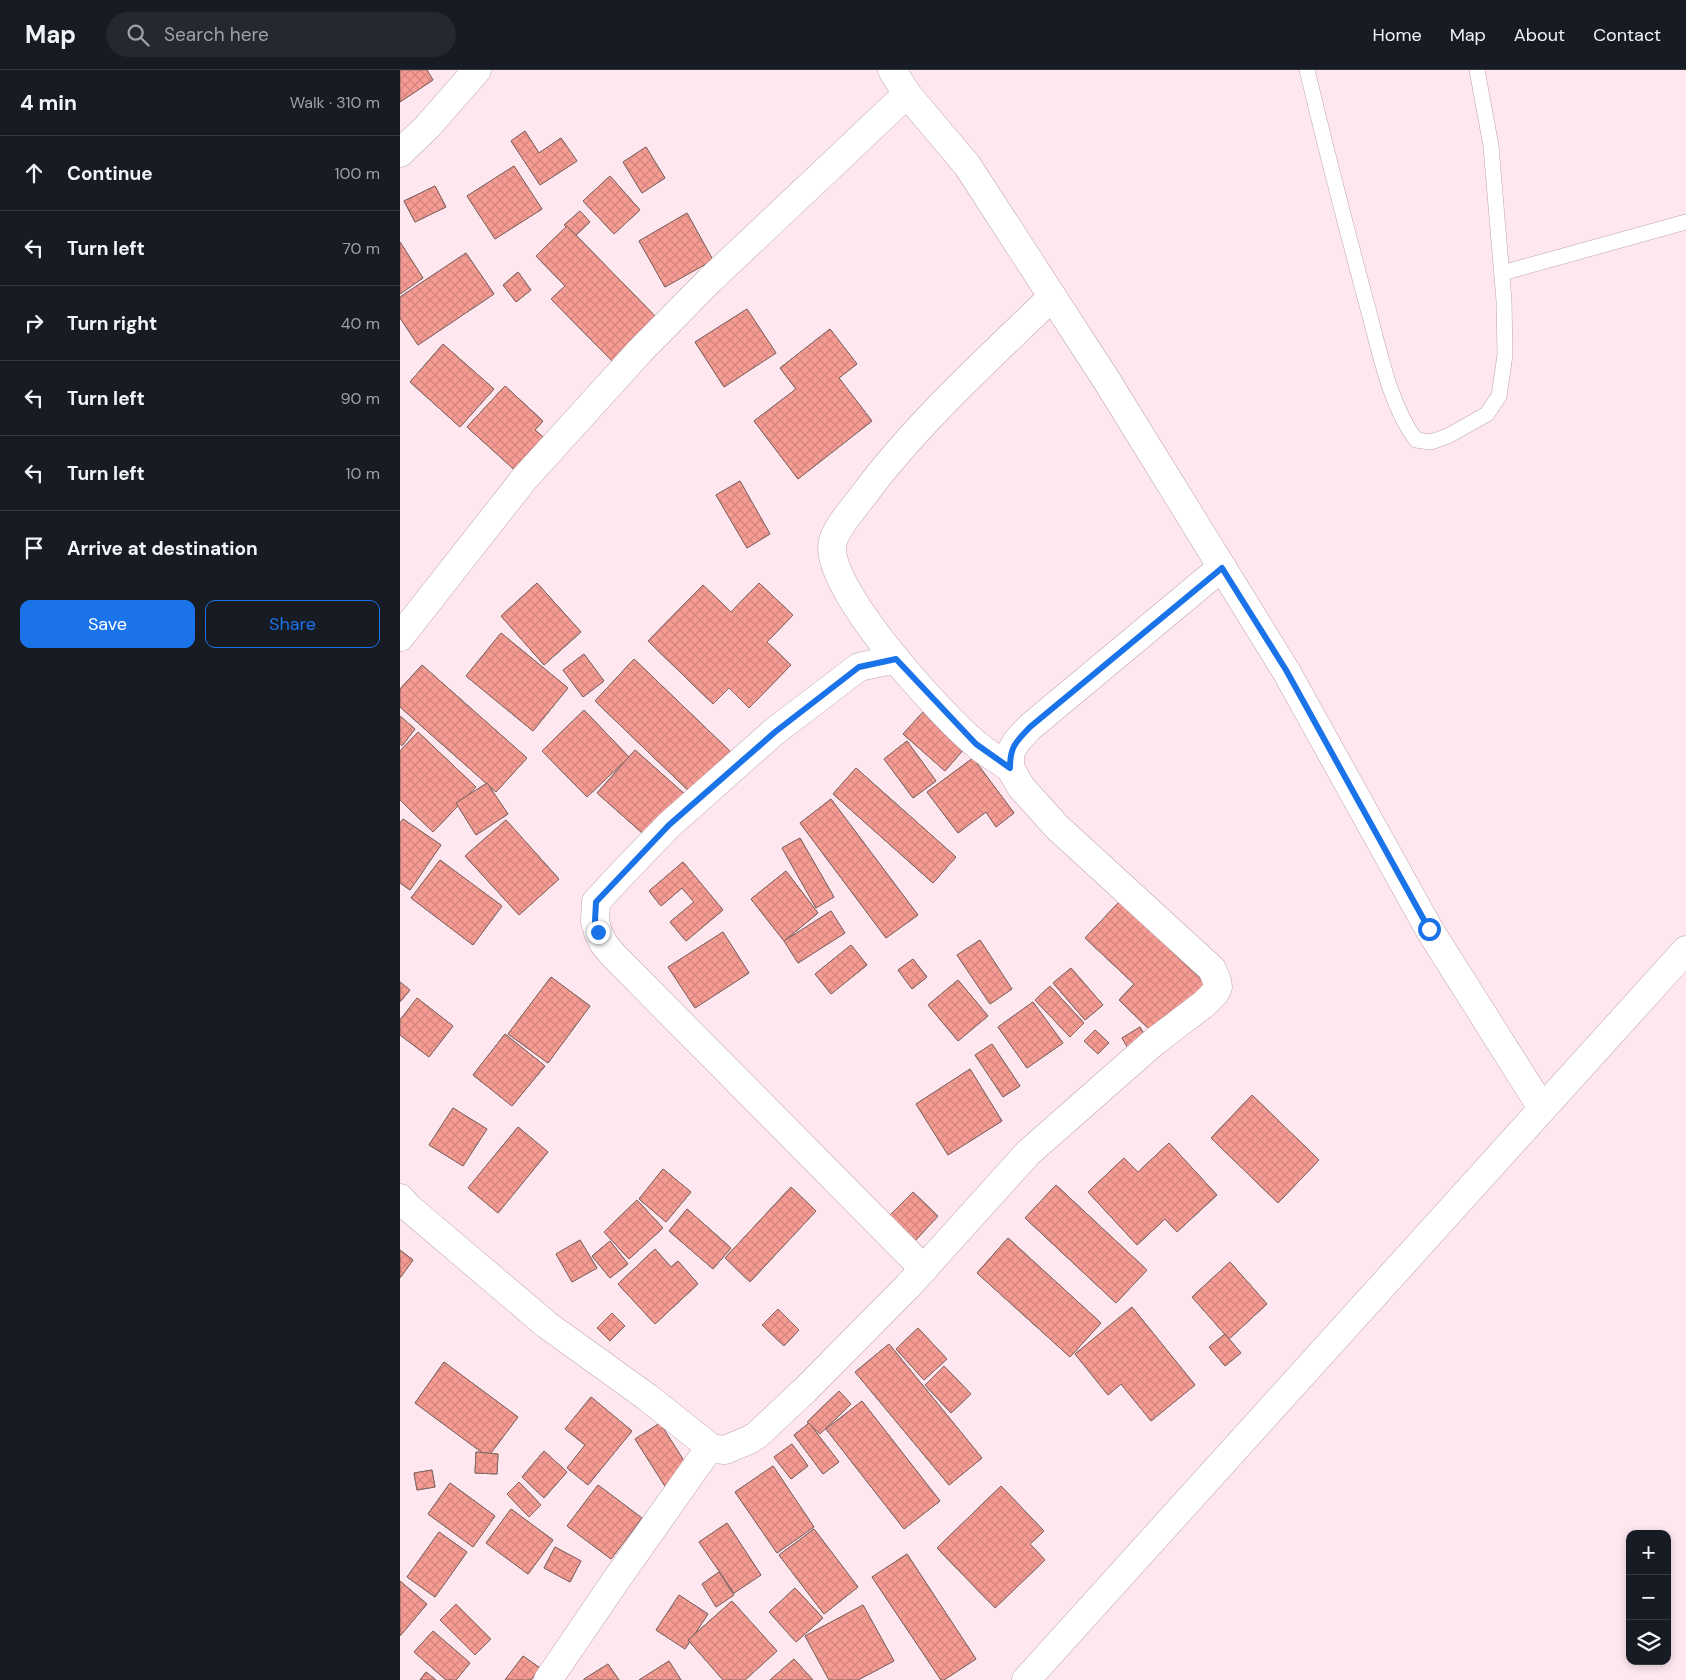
<!DOCTYPE html>
<html lang="en">
<head>
<meta charset="utf-8">
<style>
	body { margin:0; font-family:"DM Sans",sans-serif; background:#242831; color:#f1f3f6 }
	.controls { position:absolute; right:15px; bottom:15px; display:grid; overflow:hidden; border-radius:10px; box-shadow:0 2px 8px #0003 }
	.controls button { width:45px; height:45px; display:grid; place-items:center; padding:0; border:0; border-bottom:1px solid #363941; background:#171b24; color:#f1f3f6; font:25px sans-serif }
	.stop { position:absolute; width:15px; height:15px; margin:-11px; border:4px solid #1a73e8; border-radius:50%; background:#fff }
	.stop.end { background:#1a73e8; border-color:#fff; box-shadow:0 1px 5px #0008 }
	.list { margin:0; padding:0; list-style:none }
	h2 { display:flex; justify-content:space-between; align-items:center; height:65px; margin:0; padding:0 20px; font-size:21px }
	h2 small { font-size:16px; font-weight:400; color:#9ea1a6 }
	.list li { display:grid; grid-template-columns:32px 1fr auto; gap:15px; align-items:center; box-sizing:border-box; height:75px; padding:0 20px; border-top:1px solid #363941 }
	.list b { display:block; font-size:19px; white-space:nowrap }
	.list em { font-size:16px; font-style:normal; color:#9ea1a6 }
	.actions { display:flex; gap:10px; padding:15px 20px }
	.actions a { flex:1; padding:11px 0; border:1px solid #1a73e8; border-radius:10px; text-align:center; font-size:18px; color:#1a73e8 }
	.actions .main { background:#1a73e8; color:#fff }
	.icon { flex:none; width:28px; height:28px; fill:none; stroke:currentColor; stroke-width:2; stroke-linecap:round; stroke-linejoin:round }
	.map { position:relative; flex:none; width:1286px; height:1610px; overflow:hidden }
	header { display:flex; align-items:center; gap:30px; box-sizing:border-box; height:70px; padding:0 25px; background:#171b24; border-bottom:1px solid #363941 }
	header strong { font-size:24px }
	nav { display:flex; gap:28px; margin-inline-start:auto; font-size:18px }
	.search { width:350px; height:45px; background:#242831; display:flex; align-items:center; gap:12px; box-sizing:border-box; padding:0 18px; border-radius:28px; color:#9ea1a6; font-size:19px }
	main { display:flex }
	aside { flex:1; background:#171b24 }
	.map>svg:first-child { display:block }
	.building { fill:url(#building-cross-hatch); stroke:#846966 }
	.lines { fill:none; stroke-linecap:round; stroke-linejoin:round }
	.service-casing { stroke:#bfa4ad; stroke-width:16 }
	.minor-casing { stroke:#bfa4ad; stroke-width:29 }
	.service { stroke:#fff; stroke-width:15 }
	.minor { stroke:#fff; stroke-width:28 }
	.route { stroke:#1a73e8; stroke-width:6 }
</style>
</head>
<body>
<header>
<strong>Map</strong>
<div class="search"><svg class="icon" aria-label="search" viewBox="0 0 24 24"><circle cx="10" cy="10" r="6"/><path d="M15 15l6 6"/></svg>Search here</div>
<nav><a>Home</a><a>Map</a><a>About</a><a>Contact</a></nav>
</header>
<main>
<aside>
<h2>4 min<small>Walk · 310 m</small></h2>
<ul class="list">
<li><svg class="icon" aria-label="ahead" viewBox="0 0 24 24"><path d="M12 20V5M6 11l6-6 6 6"/></svg><div><b>Continue</b></div><em>100 m</em></li>
<li><svg class="icon" aria-label="left" viewBox="0 0 24 24"><path d="M17 20v-9H6M10 6l-5 5 5 5"/></svg><div><b>Turn left</b></div><em>70 m</em></li>
<li><svg class="icon" aria-label="right" viewBox="0 0 24 24"><path d="M7 20v-9h11M14 6l5 5-5 5"/></svg><div><b>Turn right</b></div><em>40 m</em></li>
<li><svg class="icon" aria-label="left" viewBox="0 0 24 24"><path d="M17 20v-9H6M10 6l-5 5 5 5"/></svg><div><b>Turn left</b></div><em>90 m</em></li>
<li><svg class="icon" aria-label="left" viewBox="0 0 24 24"><path d="M17 20v-9H6M10 6l-5 5 5 5"/></svg><div><b>Turn left</b></div><em>10 m</em></li>
<li><svg class="icon" aria-label="arrive" viewBox="0 0 24 24"><path d="M6 21V4h12l-3 4 3 4H6"/></svg><div><b>Arrive at destination</b></div></li>
</ul>
<div class="actions"><a class="main">Save</a><a>Share</a></div>
</aside>
<div class="map">
<svg width="1286" height="1610" viewBox="0 0 1286 1610">
	<defs>
		<pattern id="building-cross-hatch" width="8" height="8" patternUnits="userSpaceOnUse" patternTransform="scale(1.25)"><rect width="8" height="8" fill="#f69c93"/><path d="M0 0l8 8M0 8l8-8" fill="none" stroke="#d2857e"/></pattern>
	</defs>
	<rect width="100%" height="100%" fill="#fee7ef"/>
	<g class="building">
		<path d="M0,0H27L33,10L0,32Z"/>
		<path d="M0,0H27L33,10L0,32Z"/>
		<path d="M125,61L139,83L161,68L177,91L140,115L111,71Z"/>
		<path d="M125,61L139,83L161,68L177,91L140,115L111,71Z"/>
		<path d="M246,77L265,108L242,123L223,92Z"/>
		<path d="M246,77L265,108L242,123L223,92Z"/>
		<path d="M114,96L142,139L95,169L67,126Z"/>
		<path d="M114,96L142,139L95,169L67,126Z"/>
		<path d="M210,106L240,140L214,164L183,131Z"/>
		<path d="M210,106L240,140L214,164L183,131Z"/>
		<path d="M35,116L46,137L15,152L4,131Z"/>
		<path d="M35,116L46,137L15,152L4,131Z"/>
		<path d="M180,141L190,152L175,166L164,155Z"/>
		<path d="M180,141L190,152L175,166L164,155Z"/>
		<path d="M287,143L313,190L265,217L239,171Z"/>
		<path d="M287,143L313,190L265,217L239,171Z"/>
		<path d="M167,156L257,248L212,291L151,229L165,216L136,186Z"/>
		<path d="M167,156L257,248L212,291L151,229L165,216L136,186Z"/>
		<path d="M0,172L23,208L0,224Z"/>
		<path d="M0,172L23,208L0,224Z"/>
		<path d="M66,183L94,224L18,275L0,248V227Z"/>
		<path d="M66,183L94,224L18,275L0,248V227Z"/>
		<path d="M118,202L131,220L116,232L103,215Z"/>
		<path d="M118,202L131,220L116,232L103,215Z"/>
		<path d="M347,239L376,283L324,317L295,272Z"/>
		<path d="M347,239L376,283L324,317L295,272Z"/>
		<path d="M430,259L457,294L439,308L472,351L398,409L354,351L396,319L380,298Z"/>
		<path d="M430,259L457,294L439,308L472,351L398,409L354,351L396,319L380,298Z"/>
		<path d="M43,274L94,319L60,357L10,312Z"/>
		<path d="M43,274L94,319L60,357L10,312Z"/>
		<path d="M105,316L143,351L135,360L148,371L119,404L67,357Z"/>
		<path d="M105,316L143,351L135,360L148,371L119,404L67,357Z"/>
		<path d="M340,411L370,464L347,478L316,425Z"/>
		<path d="M340,411L370,464L347,478L316,425Z"/>
		<path d="M137,513L181,562L144,595L101,546Z"/>
		<path d="M137,513L181,562L144,595L101,546Z"/>
		<path d="M359,513L393,545L367,572L391,595L349,638L329,618L313,634L248,571L303,515L331,542Z"/>
		<path d="M359,513L393,545L367,572L391,595L349,638L329,618L313,634L248,571L303,515L331,542Z"/>
		<path d="M101,563L168,618L133,661L66,606Z"/>
		<path d="M101,563L168,618L133,661L66,606Z"/>
		<path d="M184,584L204,611L183,627L163,600Z"/>
		<path d="M184,584L204,611L183,627L163,600Z"/>
		<path d="M234,589L334,685L294,726L195,631Z"/>
		<path d="M234,589L334,685L294,726L195,631Z"/>
		<path d="M22,595L127,688L96,722L0,637V619Z"/>
		<path d="M22,595L127,688L96,722L0,637V619Z"/>
		<path d="M184,640L229,687L187,727L142,681Z"/>
		<path d="M184,640L229,687L187,727L142,681Z"/>
		<path d="M523,642L564,679L545,701L503,664Z"/>
		<path d="M523,642L564,679L545,701L503,664Z"/>
		<path d="M0,646L15,659L2,676L0,674Z"/>
		<path d="M0,646L15,659L2,676L0,674Z"/>
		<path d="M18,662L76,717L33,762L0,730V681Z"/>
		<path d="M18,662L76,717L33,762L0,730V681Z"/>
		<path d="M507,671L536,711L513,728L484,689Z"/>
		<path d="M507,671L536,711L513,728L484,689Z"/>
		<path d="M235,680L288,727L250,770L197,723Z"/>
		<path d="M235,680L288,727L250,770L197,723Z"/>
		<path d="M573,688L614,743L596,757L586,742L558,763L527,722Z"/>
		<path d="M573,688L614,743L596,757L586,742L558,763L527,722Z"/>
		<path d="M456,698L556,787L533,813L433,724Z"/>
		<path d="M456,698L556,787L533,813L433,724Z"/>
		<path d="M87,713L108,744L76,765L56,733Z"/>
		<path d="M87,713L108,744L76,765L56,733Z"/>
		<path d="M431,729L518,845L486,868L400,753Z"/>
		<path d="M431,729L518,845L486,868L400,753Z"/>
		<path d="M3,749L41,775L10,820L0,813V753Z"/>
		<path d="M3,749L41,775L10,820L0,813V753Z"/>
		<path d="M106,750L159,809L119,845L65,786Z"/>
		<path d="M106,750L159,809L119,845L65,786Z"/>
		<path d="M400,768L434,827L416,838L382,778Z"/>
		<path d="M400,768L434,827L416,838L382,778Z"/>
		<path d="M40,790L102,836L73,875L11,828Z"/>
		<path d="M40,790L102,836L73,875L11,828Z"/>
		<path d="M283,792L323,840L286,871L270,852L294,832L282,818L261,836L249,821Z"/>
		<path d="M283,792L323,840L286,871L270,852L294,832L282,818L261,836L249,821Z"/>
		<path d="M386,801L418,843L384,871L351,829Z"/>
		<path d="M386,801L418,843L384,871L351,829Z"/>
		<path d="M719,832L812,919L777,956L766,945L751,961L719,930L734,914L685,868Z"/>
		<path d="M719,832L812,919L777,956L766,945L751,961L719,930L734,914L685,868Z"/>
		<path d="M431,841L445,863L398,893L384,871Z"/>
		<path d="M431,841L445,863L398,893L384,871Z"/>
		<path d="M323,862L349,903L295,938L268,897Z"/>
		<path d="M323,862L349,903L295,938L268,897Z"/>
		<path d="M580,870L612,919L590,934L557,885Z"/>
		<path d="M580,870L612,919L590,934L557,885Z"/>
		<path d="M451,875L467,895L431,924L415,904Z"/>
		<path d="M451,875L467,895L431,924L415,904Z"/>
		<path d="M513,889L527,907L512,919L498,900Z"/>
		<path d="M513,889L527,907L512,919L498,900Z"/>
		<path d="M671,898L703,935L685,950L653,913Z"/>
		<path d="M671,898L703,935L685,950L653,913Z"/>
		<path d="M151,907L190,936L148,993L108,964Z"/>
		<path d="M151,907L190,936L148,993L108,964Z"/>
		<path d="M558,910L588,946L558,971L528,935Z"/>
		<path d="M558,910L588,946L558,971L528,935Z"/>
		<path d="M0,912L10,920L0,932Z"/>
		<path d="M0,912L10,920L0,932Z"/>
		<path d="M650,916L684,953L670,967L635,930Z"/>
		<path d="M650,916L684,953L670,967L635,930Z"/>
		<path d="M17,928L53,956L29,987L0,965V950Z"/>
		<path d="M17,928L53,956L29,987L0,965V950Z"/>
		<path d="M633,932L663,973L627,998L598,957Z"/>
		<path d="M633,932L663,973L627,998L598,957Z"/>
		<path d="M740,957L750,974L732,985L722,968Z"/>
		<path d="M740,957L750,974L732,985L722,968Z"/>
		<path d="M695,960L709,973L698,984L684,971Z"/>
		<path d="M695,960L709,973L698,984L684,971Z"/>
		<path d="M105,964L145,996L112,1036L73,1005Z"/>
		<path d="M105,964L145,996L112,1036L73,1005Z"/>
		<path d="M592,974L620,1016L603,1027L575,985Z"/>
		<path d="M592,974L620,1016L603,1027L575,985Z"/>
		<path d="M570,999L602,1051L548,1085L516,1034Z"/>
		<path d="M570,999L602,1051L548,1085L516,1034Z"/>
		<path d="M852,1025L919,1090L878,1133L811,1068Z"/>
		<path d="M852,1025L919,1090L878,1133L811,1068Z"/>
		<path d="M53,1038L87,1059L63,1096L29,1075Z"/>
		<path d="M53,1038L87,1059L63,1096L29,1075Z"/>
		<path d="M118,1057L148,1082L98,1143L68,1118Z"/>
		<path d="M118,1057L148,1082L98,1143L68,1118Z"/>
		<path d="M769,1073L817,1125L777,1162L765,1149L737,1175L688,1122L724,1088L738,1102Z"/>
		<path d="M769,1073L817,1125L777,1162L765,1149L737,1175L688,1122L724,1088L738,1102Z"/>
		<path d="M263,1099L291,1122L266,1152L239,1129Z"/>
		<path d="M263,1099L291,1122L266,1152L239,1129Z"/>
		<path d="M656,1115L747,1200L716,1233L625,1148Z"/>
		<path d="M656,1115L747,1200L716,1233L625,1148Z"/>
		<path d="M391,1117L416,1141L350,1212L325,1188Z"/>
		<path d="M391,1117L416,1141L350,1212L325,1188Z"/>
		<path d="M513,1122L538,1146L515,1171L489,1146Z"/>
		<path d="M513,1122L538,1146L515,1171L489,1146Z"/>
		<path d="M237,1130L263,1158L229,1189L204,1162Z"/>
		<path d="M237,1130L263,1158L229,1189L204,1162Z"/>
		<path d="M287,1139L331,1178L313,1199L269,1161Z"/>
		<path d="M287,1139L331,1178L313,1199L269,1161Z"/>
		<path d="M608,1168L701,1253L670,1287L577,1203Z"/>
		<path d="M608,1168L701,1253L670,1287L577,1203Z"/>
		<path d="M180,1170L197,1198L172,1212L156,1184Z"/>
		<path d="M180,1170L197,1198L172,1212L156,1184Z"/>
		<path d="M210,1171L228,1194L210,1208L192,1186Z"/>
		<path d="M210,1171L228,1194L210,1208L192,1186Z"/>
		<path d="M255,1179L271,1197L278,1191L298,1214L255,1254L218,1214Z"/>
		<path d="M255,1179L271,1197L278,1191L298,1214L255,1254L218,1214Z"/>
		<path d="M0,1180L13,1190L0,1208Z"/>
		<path d="M0,1180L13,1190L0,1208Z"/>
		<path d="M830,1192L867,1234L829,1269L792,1227Z"/>
		<path d="M830,1192L867,1234L829,1269L792,1227Z"/>
		<path d="M732,1237L795,1315L751,1351L721,1314L708,1325L675,1284Z"/>
		<path d="M732,1237L795,1315L751,1351L721,1314L708,1325L675,1284Z"/>
		<path d="M378,1239L399,1260L384,1276L362,1255Z"/>
		<path d="M378,1239L399,1260L384,1276L362,1255Z"/>
		<path d="M212,1243L225,1256L210,1271L197,1258Z"/>
		<path d="M212,1243L225,1256L210,1271L197,1258Z"/>
		<path d="M518,1258L547,1289L524,1310L496,1279Z"/>
		<path d="M518,1258L547,1289L524,1310L496,1279Z"/>
		<path d="M825,1264L841,1283L825,1296L809,1277Z"/>
		<path d="M825,1264L841,1283L825,1296L809,1277Z"/>
		<path d="M489,1274L582,1388L549,1415L455,1302Z"/>
		<path d="M489,1274L582,1388L549,1415L455,1302Z"/>
		<path d="M44,1292L118,1347L88,1387L15,1333Z"/>
		<path d="M44,1292L118,1347L88,1387L15,1333Z"/>
		<path d="M544,1296L571,1324L551,1343L525,1315Z"/>
		<path d="M544,1296L571,1324L551,1343L525,1315Z"/>
		<path d="M439,1321L451,1334L420,1364L407,1352Z"/>
		<path d="M439,1321L451,1334L420,1364L407,1352Z"/>
		<path d="M191,1327L232,1361L188,1415L167,1398L185,1375L165,1359Z"/>
		<path d="M191,1327L232,1361L188,1415L167,1398L185,1375L165,1359Z"/>
		<path d="M462,1331L540,1431L504,1459L426,1359Z"/>
		<path d="M462,1331L540,1431L504,1459L426,1359Z"/>
		<path d="M260,1353L293,1405L268,1421L235,1369Z"/>
		<path d="M260,1353L293,1405L268,1421L235,1369Z"/>
		<path d="M409,1353L439,1392L423,1404L394,1365Z"/>
		<path d="M409,1353L439,1392L423,1404L394,1365Z"/>
		<path d="M392,1374L408,1396L391,1409L374,1387Z"/>
		<path d="M392,1374L408,1396L391,1409L374,1387Z"/>
		<path d="M144,1381L167,1402L144,1428L122,1407Z"/>
		<path d="M144,1381L167,1402L144,1428L122,1407Z"/>
		<path d="M76,1382L98,1384L97,1404L75,1403Z"/>
		<path d="M76,1382L98,1384L97,1404L75,1403Z"/>
		<path d="M373,1396L414,1457L377,1483L335,1422Z"/>
		<path d="M373,1396L414,1457L377,1483L335,1422Z"/>
		<path d="M32,1400L35,1417L17,1420L14,1403Z"/>
		<path d="M32,1400L35,1417L17,1420L14,1403Z"/>
		<path d="M119,1412L141,1435L129,1447L107,1424Z"/>
		<path d="M119,1412L141,1435L129,1447L107,1424Z"/>
		<path d="M50,1413L95,1446L73,1477L28,1444Z"/>
		<path d="M50,1413L95,1446L73,1477L28,1444Z"/>
		<path d="M198,1415L242,1448L211,1489L167,1456Z"/>
		<path d="M198,1415L242,1448L211,1489L167,1456Z"/>
		<path d="M601,1416L644,1461L630,1474L645,1490L595,1538L537,1478Z"/>
		<path d="M601,1416L644,1461L630,1474L645,1490L595,1538L537,1478Z"/>
		<path d="M111,1439L153,1470L128,1504L86,1473Z"/>
		<path d="M111,1439L153,1470L128,1504L86,1473Z"/>
		<path d="M327,1453L361,1505L334,1523L299,1472Z"/>
		<path d="M327,1453L361,1505L334,1523L299,1472Z"/>
		<path d="M414,1459L458,1517L424,1544L379,1485Z"/>
		<path d="M414,1459L458,1517L424,1544L379,1485Z"/>
		<path d="M39,1462L67,1482L35,1527L7,1507Z"/>
		<path d="M39,1462L67,1482L35,1527L7,1507Z"/>
		<path d="M155,1477L181,1491L170,1512L144,1498Z"/>
		<path d="M155,1477L181,1491L170,1512L144,1498Z"/>
		<path d="M507,1484L576,1589L544,1610H541L472,1507Z"/>
		<path d="M507,1484L576,1589L544,1610H541L472,1507Z"/>
		<path d="M319,1502L334,1525L316,1537L302,1514Z"/>
		<path d="M319,1502L334,1525L316,1537L302,1514Z"/>
		<path d="M0,1511L27,1534L0,1566Z"/>
		<path d="M0,1511L27,1534L0,1566Z"/>
		<path d="M395,1518L423,1548L396,1572L369,1542Z"/>
		<path d="M395,1518L423,1548L396,1572L369,1542Z"/>
		<path d="M279,1525L308,1544L285,1579L256,1560Z"/>
		<path d="M279,1525L308,1544L285,1579L256,1560Z"/>
		<path d="M332,1531L377,1581L345,1610H323L288,1570Z"/>
		<path d="M332,1531L377,1581L345,1610H323L288,1570Z"/>
		<path d="M56,1534L91,1569L75,1585L40,1550Z"/>
		<path d="M56,1534L91,1569L75,1585L40,1550Z"/>
		<path d="M463,1535L494,1591L458,1610H429L405,1566Z"/>
		<path d="M463,1535L494,1591L458,1610H429L405,1566Z"/>
		<path d="M33,1561L70,1593L56,1610H46L14,1582Z"/>
		<path d="M33,1561L70,1593L56,1610H46L14,1582Z"/>
		<path d="M123,1586L140,1598L131,1610H105Z"/>
		<path d="M123,1586L140,1598L131,1610H105Z"/>
		<path d="M394,1589L413,1610H370Z"/>
		<path d="M394,1589L413,1610H370Z"/>
		<path d="M269,1591L281,1610H239Z"/>
		<path d="M269,1591L281,1610H239Z"/>
		<path d="M208,1594L219,1610H184V1609Z"/>
		<path d="M208,1594L219,1610H184V1609Z"/>
		<path d="M26,1602L36,1610H20Z"/>
		<path d="M26,1602L36,1610H20Z"/>
	</g>
	<g class="lines">
		<g class="service-casing">
			<g id="service">
				<path d="M907,0C926,79 946,157 967,235C979,278 989,334 1016,370L1031,372L1048,366L1087,344L1099,326L1105,285L1104,231L1091,76L1077,0"/>
				<path d="M1102,203L1286,152"/>
			</g>
		</g>
		<g class="minor-casing">
			<g id="minor">
				<path d="M492,0L507,24L567,95L707,311L886,601L1029,859L1142,1038"/>
				<path d="M0,83L28,56L77,0"/>
				<path d="M0,567L124,409L240,281L310,210L507,24"/>
				<path d="M496,589L459,597L375,661L269,755L217,809L196,832L195,851L198,862L204,874L213,885L524,1199"/>
				<path d="M610,698C599,690 586,683 576,674C543,647 420,514 433,471C438,455 452,441 462,427C517,353 586,291 652,227"/>
				<path d="M0,1128L8,1137L147,1255L247,1327L310,1377L315,1379L325,1380L349,1370L357,1365L404,1321L508,1216L628,1083L754,972L804,934L815,923L818,917L817,911L812,899L657,757L621,717L610,698V683L617,671L630,657L822,497"/>
				<path d="M148,1610L214,1513L310,1377"/>
				<path d="M626,1610L1286,880"/>
			</g>
		</g>
		<use href="#service" class="service"/>
		<use href="#minor" class="minor"/>
	</g>
	<g class="lines">
		<path class="route" d="M198,862L195,851L196,832L269,755L375,662L459,597L496,589L576,674L610,698C610,676 616,672 630,657L822,498L886,600L1029,859"/>
	</g>
</svg>
<div class="controls">
<button>+</button>
<button>−</button>
<button><svg class="icon" aria-label="layers" viewBox="0 0 24 24"><path d="M12 4l9 5-9 5-9-5zM3 14l9 5 9-5"/></svg></button>
</div>
<div class="stop" style="left:1029px;top:859px"></div>
<div class="stop end" style="left:198px;top:862px"></div>
</div>
</main>
</body>
</html>
